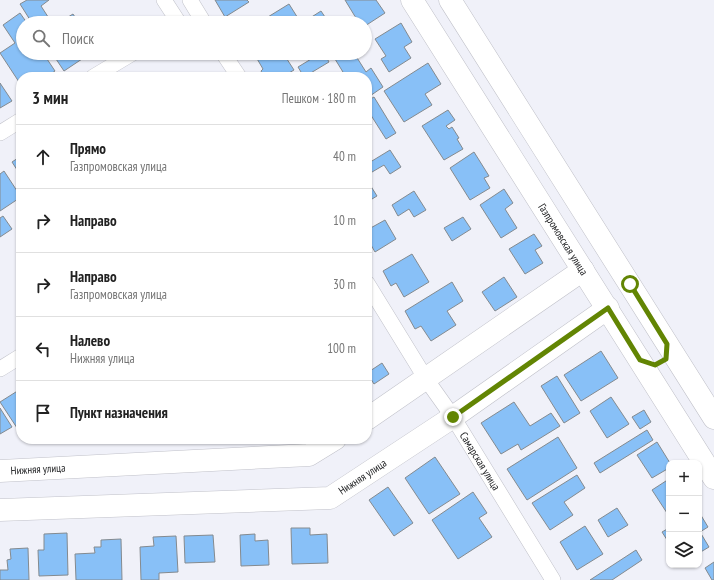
<!DOCTYPE html>
<html lang="ru">
<head>
<meta charset="utf-8">
<style>
	body { margin:0; font-family:"PT Sans Narrow",sans-serif; background:#f6f6f6; color:#222 }
	.controls { position:absolute; right:12px; bottom:12px; display:grid; overflow:hidden; border-radius:8px; box-shadow:0 1px 3px #0004 }
	.controls button { width:36px; height:36px; display:grid; place-items:center; padding:0; border:0; border-bottom:1px solid #e0e0e0; background:#fff; color:#222; font:20px sans-serif }
	.stop { position:absolute; width:12px; height:12px; margin:-9px; border:3px solid #628503; border-radius:50%; background:#fff }
	.stop.end { background:#628503; border-color:#fff; box-shadow:0 1px 4px #0008 }
	.list { margin:0; padding:0; list-style:none }
	h2 { display:flex; justify-content:space-between; align-items:center; height:52px; margin:0; padding:0 16px; font-size:17px }
	h2 small { font-size:13px; font-weight:400; color:#767676 }
	.list li { display:grid; grid-template-columns:26px 1fr auto; gap:12px; align-items:center; box-sizing:border-box; height:64px; padding:0 16px; border-top:1px solid #e0e0e0 }
	.list b { display:block; font-size:15px; white-space:nowrap }
	.list p { margin:0; font-size:13px; white-space:nowrap; color:#767676 }
	.list em { font-size:13px; font-style:normal; color:#767676 }
	.icon { flex:none; width:22px; height:22px; fill:none; stroke:currentColor; stroke-width:2; stroke-linecap:round; stroke-linejoin:round }
	.map { position:relative; flex:none; width:714px; height:580px; overflow:hidden }
	.search { position:absolute; background:#fff; box-shadow:0 1px 3px #0004; left:16px; top:16px; width:356px; height:44px; display:flex; align-items:center; gap:10px; box-sizing:border-box; padding:0 14px; border-radius:22px; color:#767676; font-size:15px }
	.panel { position:absolute; background:#fff; box-shadow:0 1px 3px #0004; left:16px; top:72px; width:356px; height:372px; border-radius:16px }
	.map>svg:first-child { display:block }
	.building { fill:#88c0f7; stroke:#848a8f }
	.lines { fill:none; stroke-linecap:round; stroke-linejoin:round }
	.street-casing { stroke:#c0c1c9; stroke-width:16 }
	.secondary-casing { stroke:#c0c1c9; stroke-width:23 }
	.street { stroke:#fff; stroke-width:15 }
	.secondary { stroke:#fff; stroke-width:22 }
	.route { stroke:#628503; stroke-width:5 }
	.labels { text-anchor:middle; dominant-baseline:central; stroke-width:3; stroke-linejoin:round; paint-order:stroke }
	.street-label { font-size:11px; fill:#222325; stroke:#fff }
</style>
</head>
<body>
<div class="map">
<svg width="714" height="580" viewBox="0 0 714 580">
	<rect width="100%" height="100%" fill="#f0f1f9"/>
	<g class="building">
		<path d="M27,0H49L41,6L52,23H32L20,4Z"/>
		<path d="M215,0H247L249,2L225,17Z"/>
		<path d="M345,0H376L385,13L365,26V23H359Z"/>
		<path d="M289,4L301,23H264L263,20Z"/>
		<path d="M321,11L329,23H313L310,18Z"/>
		<path d="M20,13L27,23H23V53H37L39,56L43,53L55,71L46,77H35L32,73L26,77H21L19,82L0,53L15,43L3,25Z"/>
		<path d="M73,14L79,23H61L60,22Z"/>
		<path d="M401,23L412,42L404,47L411,58L389,72L381,59L386,56L375,39Z"/>
		<path d="M52,53H91L64,71Z"/>
		<path d="M263,53H283L294,70L282,77H264L261,71L263,69L256,57Z"/>
		<path d="M321,53H324L329,62L304,77L298,67Z"/>
		<path d="M344,53H354L366,72L371,68L383,87L367,98V77H346L335,59Z"/>
		<path d="M428,63L441,84L425,94L432,105L404,122L384,91Z"/>
		<path d="M0,83L12,101L0,108Z"/>
		<path d="M374,97L396,133L386,139L367,109V101Z"/>
		<path d="M448,110L455,120L446,126L449,129L452,127L459,138L457,139L463,149L444,160L422,126Z"/>
		<path d="M390,150L401,167L390,174L384,165L367,175V164Z"/>
		<path d="M474,152L489,176L484,178L490,188L470,200L450,168Z"/>
		<path d="M21,156V176L12,162Z"/>
		<path d="M4,171L21,197L0,211V174Z"/>
		<path d="M367,180L377,196L367,202Z"/>
		<path d="M504,189L513,203L505,209L517,228L501,238L480,205Z"/>
		<path d="M414,191L426,210L414,217L409,209L398,216L392,205Z"/>
		<path d="M3,216L12,229L0,237V218Z"/>
		<path d="M463,217L471,229L452,241L444,228Z"/>
		<path d="M385,220L396,239L375,252L367,238V230Z"/>
		<path d="M534,234L542,246L535,250L543,263L525,274L509,249Z"/>
		<path d="M412,254L429,282L404,297L396,283L391,286L383,271Z"/>
		<path d="M504,277L517,297L495,311L482,292Z"/>
		<path d="M452,282L463,301L447,311L456,325L431,341L421,326L415,329L405,311Z"/>
		<path d="M601,351L618,378L581,401L564,375Z"/>
		<path d="M382,363L389,374L374,384L367,373Z"/>
		<path d="M557,376L580,413L564,423L541,386Z"/>
		<path d="M19,390L21,393V434L0,402Z"/>
		<path d="M611,397L629,424L607,438L590,411Z"/>
		<path d="M514,402L530,426L551,413L560,426L521,450L518,444L501,454L481,423Z"/>
		<path d="M0,408L12,427L0,434Z"/>
		<path d="M644,410L651,422L640,429L632,417Z"/>
		<path d="M647,430L653,440L600,473L594,463Z"/>
		<path d="M558,437L577,468L527,500L507,469Z"/>
		<path d="M657,442L670,463L669,468L652,478L637,455Z"/>
		<path d="M435,457L460,494L429,514L405,478Z"/>
		<path d="M577,475L585,488L564,502L573,515L550,530L532,503Z"/>
		<path d="M669,479V516L652,490Z"/>
		<path d="M388,487L413,523L394,536L369,500Z"/>
		<path d="M473,492L487,513L479,518L492,537L458,559L432,520Z"/>
		<path d="M617,508L628,525L608,537L598,520Z"/>
		<path d="M699,512L708,527L700,532L709,547L699,553Z"/>
		<path d="M585,526L603,554L577,570L560,542Z"/>
		<path d="M291,528H310V535L327,534L328,563L292,564Z"/>
		<path d="M669,528V543L662,532Z"/>
		<path d="M67,533L68,575L39,576L38,550H44V534Z"/>
		<path d="M255,534V541L268,540L269,565L241,566L240,535Z"/>
		<path d="M213,535L215,562L185,563L184,536Z"/>
		<path d="M176,536L178,572L159,573V580H141L140,547L154,546L153,537Z"/>
		<path d="M121,539L122,580H76L75,554L95,553L94,547H101V540Z"/>
		<path d="M28,548L29,580H0V570H8L7,560L11,559L10,549Z"/>
		<path d="M636,550L642,560L612,580H590Z"/>
		<path d="M714,562V580H712L705,568Z"/>
	</g>
	<g class="lines">
		<g class="street-casing">
			<g id="street">
				<path d="M164,0L179,23"/>
				<path d="M190,0L204,23"/>
				<path d="M223,53L239,77"/>
				<path d="M93,77L133,53"/>
				<path d="M0,133L21,120"/>
				<path id="s1" d="M367,283L426,379L453,417L553,580"/>
				<path d="M0,369L21,356"/>
			</g>
		</g>
		<g class="secondary-casing">
			<g id="secondary">
				<path id="s2" d="M412,0L714,478"/>
				<path d="M450,0L714,418"/>
				<path d="M367,419L583,270"/>
				<path id="s3" d="M0,471L309,455L335,439"/>
				<path id="s4" d="M0,510L330,498L453,417L608,308"/>
			</g>
		</g>
		<use href="#street" class="street"/>
		<use href="#secondary" class="secondary"/>
	</g>
	<g class="lines">
		<path class="route" d="M453,417L608,308L640,360L655,365L666,359L667,344L630,284"/>
	</g>
	<g class="labels">
		<g class="street-label">
			<text stroke="none"><textPath href="#s2" startOffset="283">Газпромовская улица</textPath></text>
			<text stroke="none"><textPath href="#s1" startOffset="211">Самарская улица</textPath></text>
			<text stroke="none"><textPath href="#s3" startOffset="38">Нижняя улица</textPath></text>
			<text stroke="none"><textPath href="#s4" startOffset="369">Нижняя улица</textPath></text>
		</g>
	</g>
</svg>
<div class="controls">
<button>+</button>
<button>−</button>
<button><svg class="icon" aria-label="layers" viewBox="0 0 24 24"><path d="M12 4l9 5-9 5-9-5zM3 14l9 5 9-5"/></svg></button>
</div>
<div class="stop" style="left:630px;top:284px"></div>
<div class="stop end" style="left:453px;top:417px"></div>
<div class="search"><svg class="icon" aria-label="search" viewBox="0 0 24 24"><circle cx="10" cy="10" r="6"/><path d="M15 15l6 6"/></svg>Поиск</div>
<section class="panel">
<h2>3 мин<small>Пешком · 180 m</small></h2>
<ul class="list">
<li><svg class="icon" aria-label="ahead" viewBox="0 0 24 24"><path d="M12 20V5M6 11l6-6 6 6"/></svg><div><b>Прямо</b><p>Газпромовская улица</p></div><em>40 m</em></li>
<li><svg class="icon" aria-label="right" viewBox="0 0 24 24"><path d="M7 20v-9h11M14 6l5 5-5 5"/></svg><div><b>Направо</b></div><em>10 m</em></li>
<li><svg class="icon" aria-label="right" viewBox="0 0 24 24"><path d="M7 20v-9h11M14 6l5 5-5 5"/></svg><div><b>Направо</b><p>Газпромовская улица</p></div><em>30 m</em></li>
<li><svg class="icon" aria-label="left" viewBox="0 0 24 24"><path d="M17 20v-9H6M10 6l-5 5 5 5"/></svg><div><b>Налево</b><p>Нижняя улица</p></div><em>100 m</em></li>
<li><svg class="icon" aria-label="arrive" viewBox="0 0 24 24"><path d="M6 21V4h12l-3 4 3 4H6"/></svg><div><b>Пункт назначения</b></div></li>
</ul>
</section>
</div>
</body>
</html>
